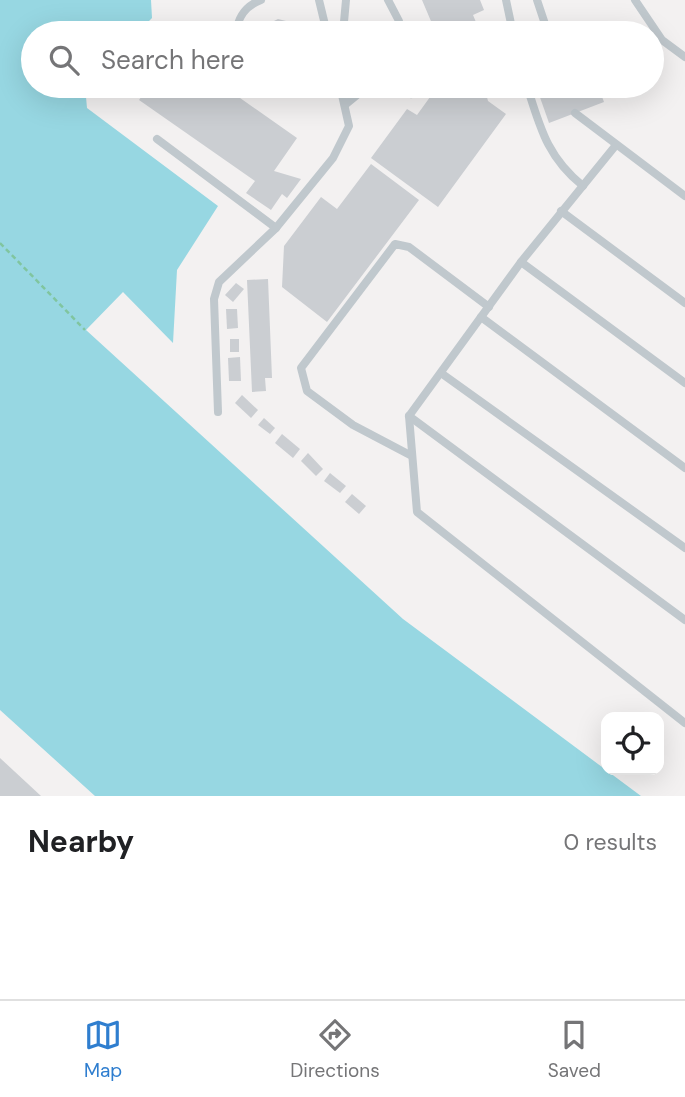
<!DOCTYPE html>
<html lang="en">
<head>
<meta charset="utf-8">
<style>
	body { margin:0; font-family:"DM Sans",sans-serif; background:#f6f6f6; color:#202124 }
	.controls { position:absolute; right:21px; bottom:21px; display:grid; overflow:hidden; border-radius:14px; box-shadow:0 7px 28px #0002 }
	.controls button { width:63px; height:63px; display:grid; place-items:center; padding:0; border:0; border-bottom:2px solid #e0e0e0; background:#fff; color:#202124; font:35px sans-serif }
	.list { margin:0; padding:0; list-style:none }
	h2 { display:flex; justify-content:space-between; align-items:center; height:91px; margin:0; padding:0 28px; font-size:30px }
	h2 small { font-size:23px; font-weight:400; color:#757577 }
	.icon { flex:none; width:38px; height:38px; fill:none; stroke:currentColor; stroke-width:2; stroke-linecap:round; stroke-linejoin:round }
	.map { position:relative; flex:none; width:685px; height:796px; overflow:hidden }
	.search { position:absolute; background:#fff; box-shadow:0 7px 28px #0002; left:21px; right:21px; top:21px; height:77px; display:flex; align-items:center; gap:18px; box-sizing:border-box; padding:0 24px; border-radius:38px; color:#757577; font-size:26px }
	.sheet { height:203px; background:#fff }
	nav { display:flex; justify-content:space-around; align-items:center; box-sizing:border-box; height:98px; border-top:2px solid #e0e0e0; background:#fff; font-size:19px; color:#757577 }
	nav a { display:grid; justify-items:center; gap:4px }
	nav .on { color:#2f7ecf }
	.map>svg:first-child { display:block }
	.water { fill:#97d7e2 }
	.building { fill:#cbced2 }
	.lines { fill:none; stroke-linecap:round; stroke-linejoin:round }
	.path { stroke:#80c59f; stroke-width:2.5; stroke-dasharray:5 3.5; stroke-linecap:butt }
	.lane { stroke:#c0c8cd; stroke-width:8 }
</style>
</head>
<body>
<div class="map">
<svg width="685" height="796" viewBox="0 0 685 796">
	<rect width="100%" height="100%" fill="#f3f1f1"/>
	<path class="water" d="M0,0H151L152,18L141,29L94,32L90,26L81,27L78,33H33V86H85L87,108L218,206L177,270L173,343L123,292L86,330L403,619L641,796H95L0,710Z"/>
	<g class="building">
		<path d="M422,0H480L484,10L473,15L478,27L465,33H436Z"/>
		<path d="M278,19L290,22L298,33H261L268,24Z"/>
		<path d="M149,86H223L297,138L274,171L301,179L287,198L282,194L271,210L246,193L255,181L139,100Z"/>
		<path d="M438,86H484L488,101L506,114L438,207L371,158L407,109L417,115Z"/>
		<path d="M536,86H598L604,102L549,123Z"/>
		<path d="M371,164L419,200L327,322L282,287L284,246L321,197L337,209Z"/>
		<path d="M268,279L272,378H265L266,391L252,392L247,280Z"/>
		<path d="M236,283L244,289L233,302L225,295Z"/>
		<path d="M226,309H237L238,328L227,329Z"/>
		<rect x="230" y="339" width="9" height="13"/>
		<path d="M240,357L241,381H229L228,358Z"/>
		<path d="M242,395L258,410L251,418L235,403Z"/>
		<path d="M264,418L275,428L270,434L258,425Z"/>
		<path d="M282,434L300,449L293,458L275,443Z"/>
		<path d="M308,453L323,469L316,476L301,461Z"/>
		<path d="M330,473L346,486L340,493L324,481Z"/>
		<path d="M352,494L366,506L359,514L345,502Z"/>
		<path d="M0,758L41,796H0Z"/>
	</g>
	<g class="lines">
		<path class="path" d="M0,243L85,330"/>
		<g class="lane">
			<path d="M319,0L327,33"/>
			<path d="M388,0L399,21L397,33"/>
			<path d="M506,0L513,33"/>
			<path d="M537,0L548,33"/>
			<path d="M635,0L662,40L685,57"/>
			<path d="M236,33C238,17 245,6 261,0"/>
			<path d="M343,33L346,0"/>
			<path d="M278,86H314"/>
			<path d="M527,86C540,127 547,157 583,186"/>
			<path d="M411,94L418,86"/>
			<path d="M345,105L368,86"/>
			<path d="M575,113L685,196"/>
			<path d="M157,139L276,228"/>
			<path d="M616,145L521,262L409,416L685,620"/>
			<path d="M561,211L685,303"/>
			<path d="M521,262L685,383"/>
			<path d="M481,317L685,468"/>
			<path d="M441,373L685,548"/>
			<path d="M218,412L214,299L219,282L276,228L333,158L349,126L340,86"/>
			<path d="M409,416L417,512L685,723"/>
			<path d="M410,455L353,425L307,391L301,368L395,244L409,247L489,307"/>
		</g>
	</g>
</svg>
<div class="controls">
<button><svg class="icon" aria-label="locate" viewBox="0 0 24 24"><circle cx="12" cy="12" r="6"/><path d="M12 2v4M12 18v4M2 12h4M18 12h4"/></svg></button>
</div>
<div class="search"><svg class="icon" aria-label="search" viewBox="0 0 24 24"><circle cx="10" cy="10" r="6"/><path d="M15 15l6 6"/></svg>Search here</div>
</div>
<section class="sheet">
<h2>Nearby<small>0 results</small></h2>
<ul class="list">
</ul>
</section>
<nav>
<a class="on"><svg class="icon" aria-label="map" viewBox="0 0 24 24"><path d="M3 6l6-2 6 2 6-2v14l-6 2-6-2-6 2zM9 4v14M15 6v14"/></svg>Map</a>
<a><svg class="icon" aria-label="directions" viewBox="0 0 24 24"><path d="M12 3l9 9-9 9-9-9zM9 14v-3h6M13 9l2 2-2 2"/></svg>Directions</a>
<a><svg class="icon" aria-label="saved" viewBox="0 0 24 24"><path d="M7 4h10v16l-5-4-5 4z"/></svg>Saved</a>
</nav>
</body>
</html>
